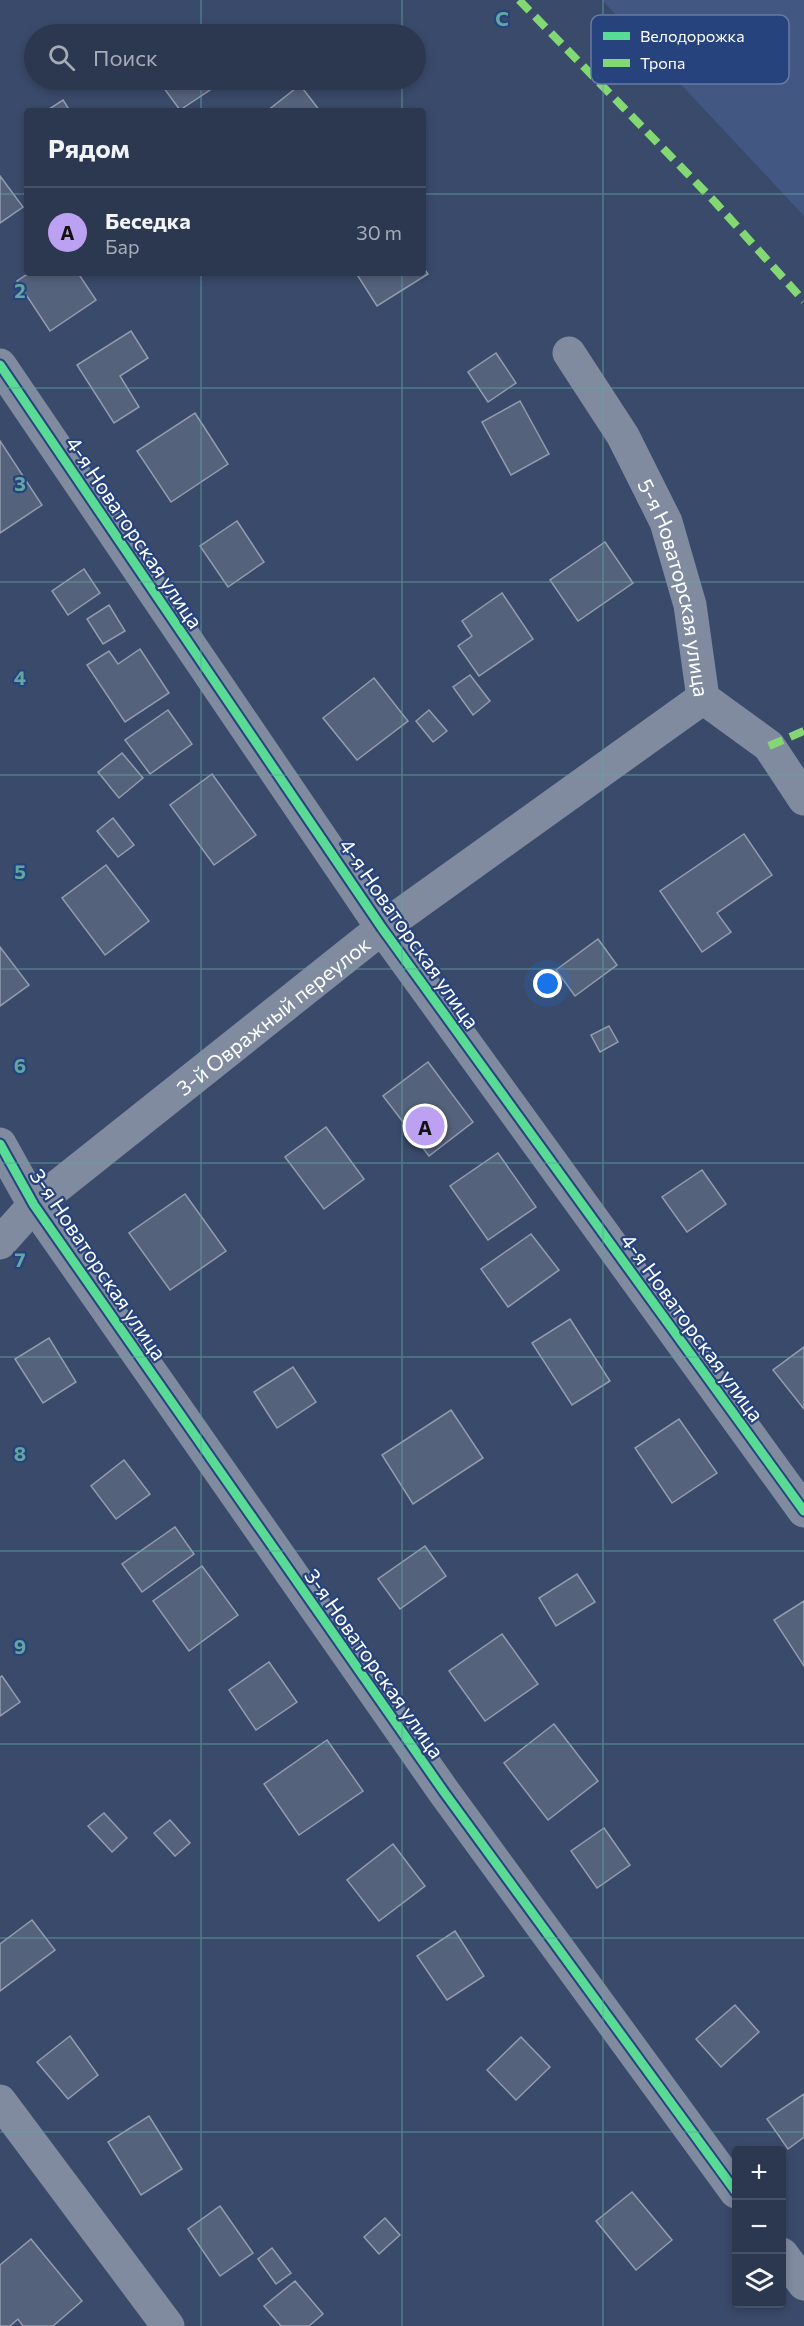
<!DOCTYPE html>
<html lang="ru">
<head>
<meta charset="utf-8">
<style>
	body { margin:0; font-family:Commissioner,sans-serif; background:#38435a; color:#f1f3f6 }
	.controls { position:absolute; right:18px; bottom:18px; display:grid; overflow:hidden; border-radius:6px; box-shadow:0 3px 9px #0003 }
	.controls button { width:54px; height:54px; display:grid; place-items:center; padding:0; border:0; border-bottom:2px solid #485267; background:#2c3850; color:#f1f3f6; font:30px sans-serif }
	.you { position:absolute; left:548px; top:984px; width:21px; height:21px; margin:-15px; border:4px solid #fff; border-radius:50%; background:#1a73e8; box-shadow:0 0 0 9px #1a73e833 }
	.badge { display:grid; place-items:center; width:39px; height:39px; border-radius:50%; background:#bca0f2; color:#111; font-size:20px; font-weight:700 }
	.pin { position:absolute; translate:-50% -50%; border:3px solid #fff; box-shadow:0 2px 6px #0006 }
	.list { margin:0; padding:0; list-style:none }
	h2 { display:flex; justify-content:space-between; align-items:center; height:78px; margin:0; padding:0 24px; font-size:26px }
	h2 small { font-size:20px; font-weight:400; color:#a6acb7 }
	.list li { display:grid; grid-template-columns:39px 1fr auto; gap:18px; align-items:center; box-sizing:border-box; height:90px; padding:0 24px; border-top:2px solid #485267 }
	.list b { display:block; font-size:22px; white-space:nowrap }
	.list p { margin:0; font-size:20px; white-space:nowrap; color:#a6acb7 }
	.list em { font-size:20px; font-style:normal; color:#a6acb7 }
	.icon { flex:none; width:33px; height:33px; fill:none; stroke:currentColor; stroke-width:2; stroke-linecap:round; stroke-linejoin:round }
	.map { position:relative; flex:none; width:804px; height:2326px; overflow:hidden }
	.search { position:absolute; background:#2c3850; box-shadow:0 3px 9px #0003; left:24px; top:24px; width:402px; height:66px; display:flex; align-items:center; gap:15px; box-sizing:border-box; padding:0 21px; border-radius:33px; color:#a6acb7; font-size:22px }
	.panel { position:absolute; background:#2c3850; box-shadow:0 3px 9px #0003; left:24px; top:108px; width:402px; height:168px; border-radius:6px }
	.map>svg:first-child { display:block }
	.water { fill:#425781 }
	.building { fill:#55627c; stroke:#939caf; stroke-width:1.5 }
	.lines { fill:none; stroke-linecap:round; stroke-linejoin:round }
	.minor { stroke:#808ba0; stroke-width:33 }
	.quiet { stroke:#83d873; stroke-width:8; stroke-dasharray:15 8; stroke-linecap:butt }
	.cycleway-casing { stroke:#26437e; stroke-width:13 }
	.cycleway { stroke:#5adb95; stroke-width:9 }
	.grid { fill:none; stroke:#63a6a1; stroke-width:1.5; stroke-opacity:0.55 }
	.labels { text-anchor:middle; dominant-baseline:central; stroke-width:4.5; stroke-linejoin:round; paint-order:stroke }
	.street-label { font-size:21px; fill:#fff; stroke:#26437e }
	.key { fill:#26437e; stroke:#677ba5; stroke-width:1.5 }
	.key-label { font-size:16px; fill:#fff }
	.grid-label { font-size:20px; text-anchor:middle; font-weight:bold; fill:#63a6a1; stroke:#26437e; stroke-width:4.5; stroke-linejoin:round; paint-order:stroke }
</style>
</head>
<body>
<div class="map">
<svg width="804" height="2326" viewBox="0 0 804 2326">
	<rect width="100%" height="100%" fill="#3a4a6a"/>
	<path class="water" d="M602,0H804V216Z"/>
	<g class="building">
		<path d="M158,80H225L180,110Z"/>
		<path d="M300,85L320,111H267Z"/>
		<path d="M63,100L70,111H46Z"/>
		<path d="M0,176L23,207L0,223Z"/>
		<path d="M423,267L428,274L377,306L356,273H423Z"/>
		<path d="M29,273H78L96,300L50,331L17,281Z"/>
		<path d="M131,331L148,358L120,376L139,407L114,423L77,365Z"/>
		<path d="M496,353L516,383L488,402L468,372Z"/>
		<path d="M520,401L549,454L511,475L482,422Z"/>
		<path d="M195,413L228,464L171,502L137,451Z"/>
		<path d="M0,441L42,505L0,533Z"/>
		<path d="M237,521L264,562L228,587L200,546Z"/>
		<path d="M605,542L633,583L578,621L550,580Z"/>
		<path d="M84,569L100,593L68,615L52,591Z"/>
		<path d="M502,593L533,639L479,676L458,646L472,636L462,621Z"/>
		<path d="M109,605L125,631L103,644L87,619Z"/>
		<path d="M140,649L169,693L125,722L87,665L109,651L118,664Z"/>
		<path d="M470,675L490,701L473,715L453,687Z"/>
		<path d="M374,678L408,721L357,760L323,718Z"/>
		<path d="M168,710L192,744L150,774L125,740Z"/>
		<path d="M429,710L447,731L433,742L416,721Z"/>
		<path d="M122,753L143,778L119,798L98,772Z"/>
		<path d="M212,774L256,835L214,865L170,805Z"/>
		<path d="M113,818L134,845L118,857L97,831Z"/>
		<path d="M744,834L772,875L717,913L731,932L702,952L660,891Z"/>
		<path d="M106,865L149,921L105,955L62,898Z"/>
		<path d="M598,939L617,965L575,996L556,970Z"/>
		<path d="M0,947L29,985L0,1006Z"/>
		<path d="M609,1026L618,1042L600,1052L591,1035Z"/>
		<path d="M428,1062L473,1122L429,1156L383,1096Z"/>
		<path d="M326,1127L364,1179L324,1209L285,1157Z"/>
		<path d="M498,1153L536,1207L488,1240L450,1186Z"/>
		<path d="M702,1170L726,1204L687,1232L662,1197Z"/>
		<path d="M185,1194L226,1251L170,1290L129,1233Z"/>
		<path d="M531,1234L559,1270L508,1307L481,1269Z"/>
		<path d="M570,1319L610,1381L572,1405L532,1343Z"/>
		<path d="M49,1338L76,1382L43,1403L15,1359Z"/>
		<path d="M804,1347V1409L773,1370Z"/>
		<path d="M293,1367L316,1402L277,1428L254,1392Z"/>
		<path d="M451,1410L483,1458L413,1504L382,1455Z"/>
		<path d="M679,1419L717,1473L672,1503L635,1448Z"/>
		<path d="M124,1460L150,1494L116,1519L91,1486Z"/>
		<path d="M175,1527L194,1554L142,1592L122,1564Z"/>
		<path d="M425,1546L446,1576L400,1609L378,1579Z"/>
		<path d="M202,1566L238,1615L189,1651L153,1601Z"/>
		<path d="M577,1574L595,1602L556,1626L539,1598Z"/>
		<path d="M804,1601V1666L774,1620Z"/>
		<path d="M502,1634L538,1684L485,1721L449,1671Z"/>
		<path d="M269,1662L297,1702L256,1730L229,1690Z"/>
		<path d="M2,1676L20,1702L0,1716V1677Z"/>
		<path d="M554,1724L598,1781L548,1820L504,1763Z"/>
		<path d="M327,1740L363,1791L299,1835L264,1784Z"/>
		<path d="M104,1813L127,1838L112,1852L88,1826Z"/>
		<path d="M170,1820L190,1843L175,1856L154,1833Z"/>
		<path d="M604,1828L630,1865L597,1888L571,1851Z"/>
		<path d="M393,1844L425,1886L379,1921L347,1880Z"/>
		<path d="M32,1920L55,1950L0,1991V1944Z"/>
		<path d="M455,1931L484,1976L447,2000L417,1956Z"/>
		<path d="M735,2005L759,2032L721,2067L696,2039Z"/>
		<path d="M70,2036L98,2075L68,2099L37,2062Z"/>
		<path d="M521,2037L550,2067L516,2100L487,2070Z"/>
		<path d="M804,2094V2137L788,2149L767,2119Z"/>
		<path d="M149,2116L182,2169L141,2195L108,2142Z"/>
		<path d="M632,2192L672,2240L636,2270L596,2221Z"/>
		<path d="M220,2206L253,2253L220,2276L188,2229Z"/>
		<path d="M385,2218L400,2235L379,2254L364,2237Z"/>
		<path d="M31,2239L82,2301L53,2326H23L18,2319L10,2326H0V2265Z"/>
		<path d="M272,2248L291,2273L276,2284L258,2259Z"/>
		<path d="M295,2281L323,2314L309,2326H281L264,2306Z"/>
	</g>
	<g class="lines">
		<g class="minor">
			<path id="s1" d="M569,353L623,436L666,522L690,605L703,698L769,746L804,799"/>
			<path d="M0,365L382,928L804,1511"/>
			<path d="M0,1144L34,1205L444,1792L736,2192"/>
			<path id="s2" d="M0,1243L34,1205L382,928L703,698"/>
			<path d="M0,2101L168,2326"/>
			<path d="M782,2254L804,2284"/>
		</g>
		<g class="quiet">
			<path d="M519,0L715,202L804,301"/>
			<path d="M769,746L804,731"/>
		</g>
		<g class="cycleway-casing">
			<g id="cycleway">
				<path d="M0,365L382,928L804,1511"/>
				<path d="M0,1144L34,1205L444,1792L736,2192"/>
			</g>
		</g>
		<use href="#cycleway" class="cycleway"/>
	</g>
	<path class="grid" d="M201,0V34M402,0V34M603,0V2326M201,80V111M402,80V111M0,194H27M423,194H804M201,273V2326M402,273V2326M0,388H804M0,582H804M0,775H804M0,969H804M0,1163H804M0,1357H804M0,1551H804M0,1744H804M0,1938H804M0,2132H804"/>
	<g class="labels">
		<g class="street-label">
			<text transform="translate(135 532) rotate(56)">4-я Новаторская улица</text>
			<text stroke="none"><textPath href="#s1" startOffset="261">5-я Новаторская улица</textPath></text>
			<text transform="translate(410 933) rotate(55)">4-я Новаторская улица</text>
			<text stroke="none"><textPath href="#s2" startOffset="356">3-й Овражный переулок</textPath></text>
			<text transform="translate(99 1264) rotate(56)">3-я Новаторская улица</text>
			<text transform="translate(693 1327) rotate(54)">4-я Новаторская улица</text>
			<text transform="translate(375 1663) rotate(55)">3-я Новаторская улица</text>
		</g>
	</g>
	<rect x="591" y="15" width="198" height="69" rx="9" class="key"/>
	<rect x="603" y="32" width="27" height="8" fill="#5adb95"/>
	<rect x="603" y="59" width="27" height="8" fill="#83d873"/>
	<g class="key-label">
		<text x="640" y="42">Велодорожка</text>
		<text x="640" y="69">Тропа</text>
	</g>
	<g class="grid-label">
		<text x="502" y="26">C</text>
		<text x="20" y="298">2</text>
		<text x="20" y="491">3</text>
		<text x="20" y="685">4</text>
		<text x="20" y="879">5</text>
		<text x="20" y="1073">6</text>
		<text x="20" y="1267">7</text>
		<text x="20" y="1461">8</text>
		<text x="20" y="1654">9</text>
	</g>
</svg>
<div class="controls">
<button>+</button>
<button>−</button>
<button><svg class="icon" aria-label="layers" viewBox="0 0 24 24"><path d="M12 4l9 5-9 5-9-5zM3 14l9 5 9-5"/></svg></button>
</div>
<div class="you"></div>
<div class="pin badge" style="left:425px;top:1126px">A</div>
<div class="search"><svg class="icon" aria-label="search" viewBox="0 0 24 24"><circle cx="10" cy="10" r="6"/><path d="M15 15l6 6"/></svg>Поиск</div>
<section class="panel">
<h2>Рядом<small></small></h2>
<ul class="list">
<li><span class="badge">A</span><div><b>Беседка</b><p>Бар</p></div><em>30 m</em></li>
</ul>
</section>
</div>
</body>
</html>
